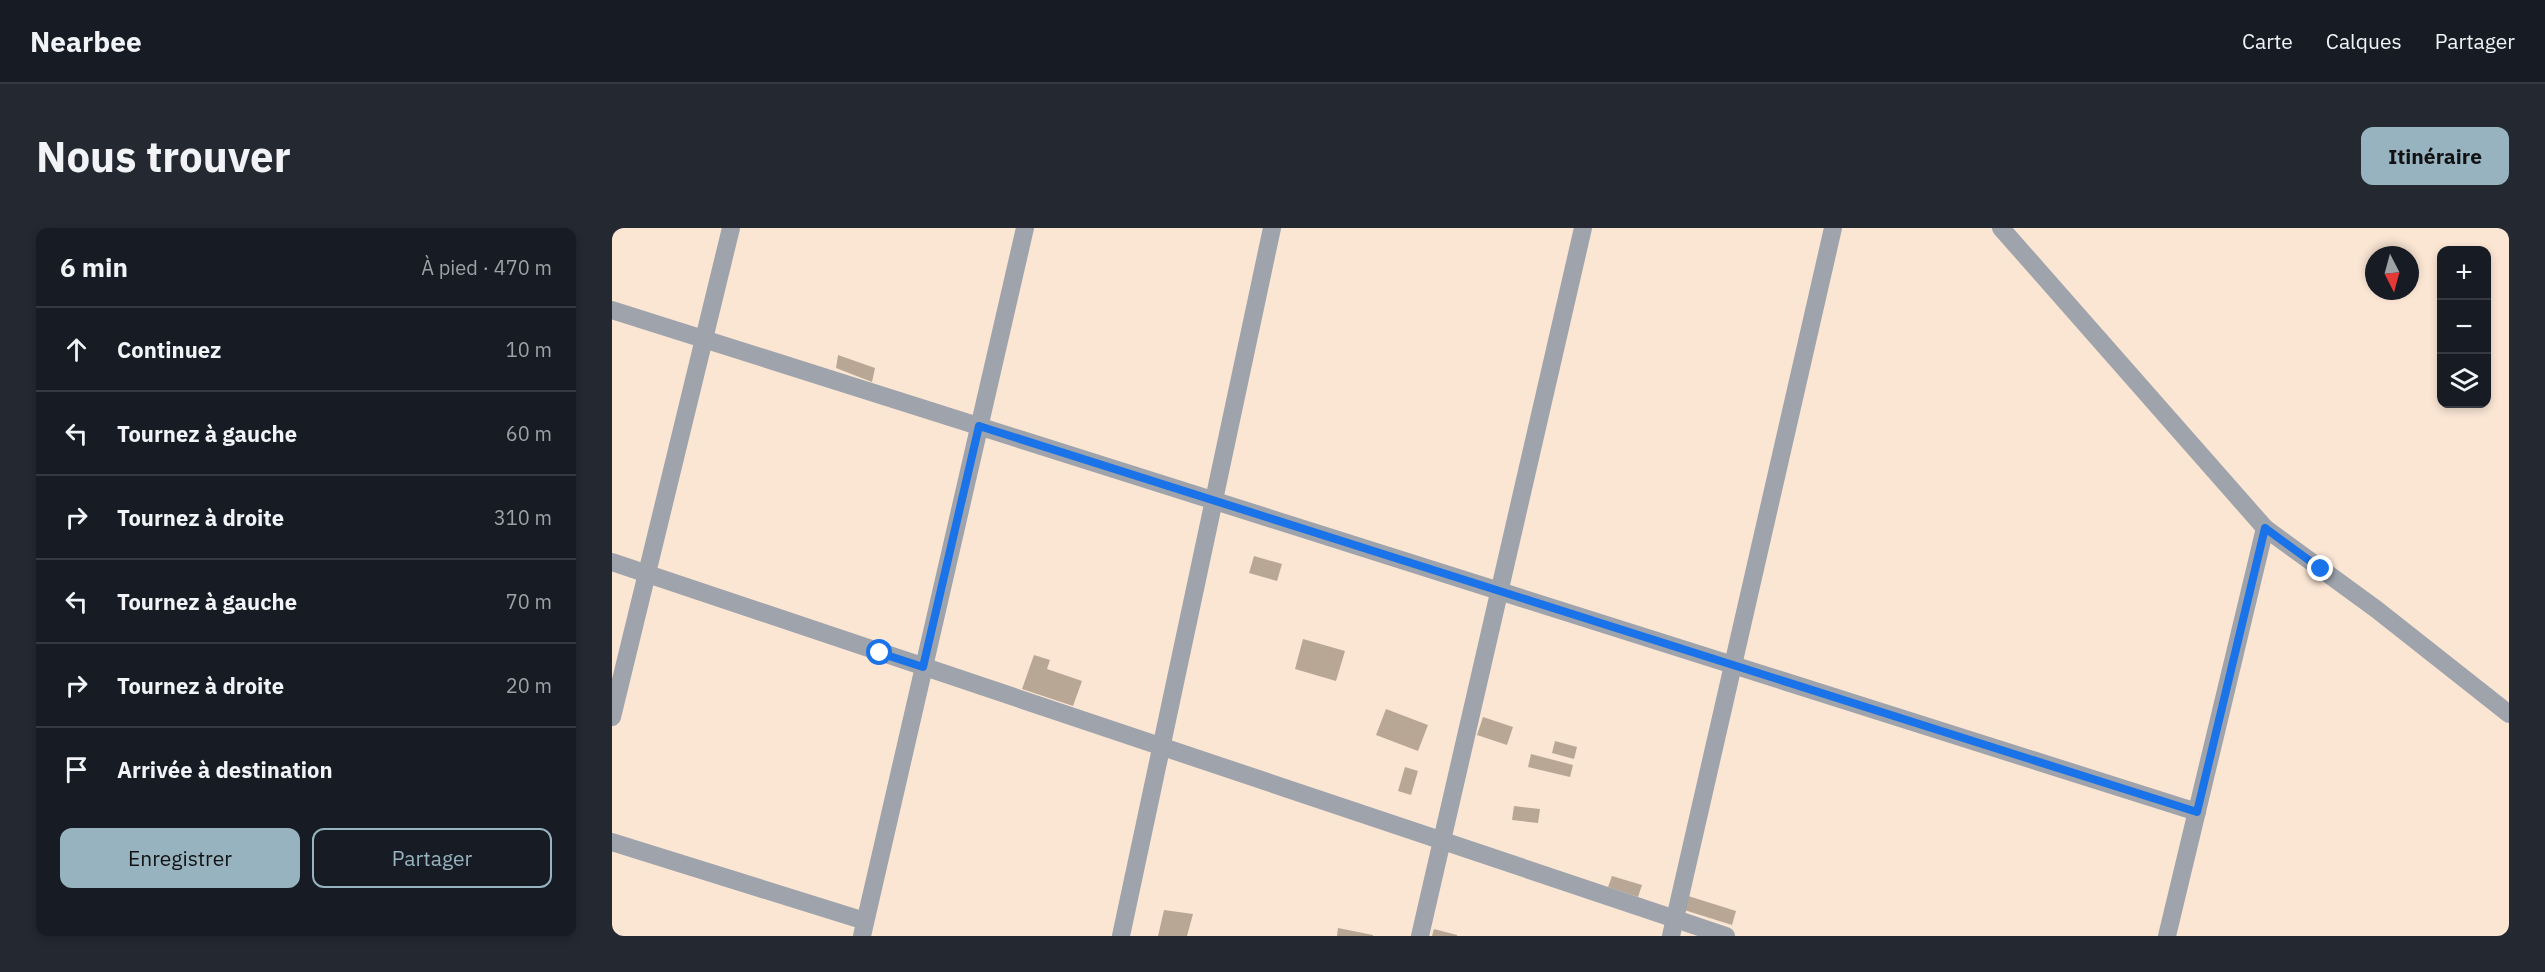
<!DOCTYPE html>
<html lang="fr">
<head>
<meta charset="utf-8">
<style>
	body { margin:0; font-family:"IBM Plex Sans",sans-serif; background:#242831; color:#f1f3f6 }
	.controls { position:absolute; right:18px; top:18px; display:grid; overflow:hidden; border-radius:12px; box-shadow:0 3px 9px #0003 }
	.controls button { width:54px; height:54px; display:grid; place-items:center; padding:0; border:0; border-bottom:2px solid #363941; background:#171b24; color:#f1f3f6; font:30px sans-serif }
	.compass { position:absolute; left:1753px; top:18px; width:54px; height:54px; border-radius:50%; background:#171b24; box-shadow:0 3px 9px #0003; rotate:174deg }
	.stop { position:absolute; width:18px; height:18px; margin:-14px; border:4px solid #1a73e8; border-radius:50%; background:#fff }
	.stop.end { background:#1a73e8; border-color:#fff; box-shadow:0 2px 6px #0008 }
	.list { margin:0; padding:0; list-style:none }
	h2 { display:flex; justify-content:space-between; align-items:center; height:78px; margin:0; padding:0 24px; font-size:26px }
	h2 small { font-size:20px; font-weight:400; color:#9ea1a6 }
	.list li { display:grid; grid-template-columns:39px 1fr auto; gap:18px; align-items:center; box-sizing:border-box; height:84px; padding:0 24px; border-top:2px solid #363941 }
	.list b { display:block; font-size:22px; white-space:nowrap }
	.list em { font-size:20px; font-style:normal; color:#9ea1a6 }
	.actions { display:flex; gap:12px; padding:18px 24px }
	.actions a { flex:1; padding:14px 0; border:2px solid #97b3bf; border-radius:12px; text-align:center; font-size:21px; color:#97b3bf }
	.actions .main { background:#97b3bf; color:#111 }
	.icon { flex:none; width:33px; height:33px; fill:none; stroke:currentColor; stroke-width:2; stroke-linecap:round; stroke-linejoin:round }
	.map { position:relative; flex:none; width:1897px; height:708px; overflow:hidden; border-radius:12px }
	header { display:flex; align-items:center; gap:36px; box-sizing:border-box; height:84px; padding:0 30px; background:#171b24; border-bottom:2px solid #363941 }
	header strong { font-size:28px }
	nav { display:flex; gap:33px; margin-inline-start:auto; font-size:21px }
	.intro { display:flex; align-items:center; justify-content:space-between; box-sizing:border-box; height:144px; padding:0 36px }
	h1 { margin:0; font-size:42px }
	.button { padding:15px 27px; border-radius:12px; background:#97b3bf; color:#111; font-size:21px; font-weight:700 }
	main { display:flex; gap:36px; padding:0 36px }
	aside { flex:1; background:#171b24; border-radius:12px; box-shadow:0 3px 9px #0003 }
	.map>svg:first-child { display:block }
	.building { fill:#b9a795 }
	.lines { fill:none; stroke-linecap:round; stroke-linejoin:round }
	.street { stroke:#9ea3ac; stroke-width:18 }
	.route { stroke:#1a73e8; stroke-width:8 }
</style>
</head>
<body>
<header>
<strong>Nearbee</strong>
<nav><a>Carte</a><a>Calques</a><a>Partager</a></nav>
</header>
<div class="intro"><h1>Nous trouver</h1><a class="button">Itinéraire</a></div>
<main>
<aside>
<h2>6 min<small>À pied · 470 m</small></h2>
<ul class="list">
<li><svg class="icon" aria-label="ahead" viewBox="0 0 24 24"><path d="M12 20V5M6 11l6-6 6 6"/></svg><div><b>Continuez</b></div><em>10 m</em></li>
<li><svg class="icon" aria-label="left" viewBox="0 0 24 24"><path d="M17 20v-9H6M10 6l-5 5 5 5"/></svg><div><b>Tournez à gauche</b></div><em>60 m</em></li>
<li><svg class="icon" aria-label="right" viewBox="0 0 24 24"><path d="M7 20v-9h11M14 6l5 5-5 5"/></svg><div><b>Tournez à droite</b></div><em>310 m</em></li>
<li><svg class="icon" aria-label="left" viewBox="0 0 24 24"><path d="M17 20v-9H6M10 6l-5 5 5 5"/></svg><div><b>Tournez à gauche</b></div><em>70 m</em></li>
<li><svg class="icon" aria-label="right" viewBox="0 0 24 24"><path d="M7 20v-9h11M14 6l5 5-5 5"/></svg><div><b>Tournez à droite</b></div><em>20 m</em></li>
<li><svg class="icon" aria-label="arrive" viewBox="0 0 24 24"><path d="M6 21V4h12l-3 4 3 4H6"/></svg><div><b>Arrivée à destination</b></div></li>
</ul>
<div class="actions"><a class="main">Enregistrer</a><a>Partager</a></div>
</aside>
<div class="map">
<svg width="1897" height="708" viewBox="0 0 1897 708">
	<rect width="100%" height="100%" fill="#fbe6d4"/>
	<g class="building">
		<path d="M226,127L263,140L260,154L224,140Z"/>
		<path d="M642,328L670,336L665,353L637,345Z"/>
		<path d="M691,411L733,423L724,453L683,441Z"/>
		<path d="M422,427L438,432L435,441L470,453L461,478L410,461Z"/>
		<path d="M774,481L816,497L806,523L764,507Z"/>
		<path d="M871,489L901,499L895,517L865,507Z"/>
		<path d="M943,513L965,519L962,531L940,525Z"/>
		<path d="M919,526L961,537L958,549L916,539Z"/>
		<path d="M793,539L806,543L799,567L786,563Z"/>
		<path d="M902,578L928,581L926,595L900,592Z"/>
		<path d="M1000,648L1030,657L1026,669L996,659Z"/>
		<path d="M1073,667L1124,683L1120,697L1069,681Z"/>
		<path d="M552,682L581,686L575,708H546Z"/>
		<path d="M726,700L761,707V708H725Z"/>
		<path d="M822,701L845,707V708H820Z"/>
	</g>
	<g class="lines">
		<g class="street">
			<path d="M1389,0L1653,300L1764,381L1897,486"/>
			<path d="M0,82L1585,584"/>
			<path d="M0,334L1114,708"/>
			<path d="M0,489L119,0"/>
			<path d="M0,614L253,693"/>
			<path d="M250,708L413,0"/>
			<path d="M509,708L660,0"/>
			<path d="M808,708L971,0"/>
			<path d="M1059,708L1221,0"/>
			<path d="M1555,708L1653,300"/>
		</g>
	</g>
	<g class="lines">
		<path class="route" d="M268,425L311,439L367,198L1585,584L1653,300L1709,341"/>
	</g>
</svg>
<div class="controls">
<button>+</button>
<button>−</button>
<button><svg class="icon" aria-label="layers" viewBox="0 0 24 24"><path d="M12 4l9 5-9 5-9-5zM3 14l9 5 9-5"/></svg></button>
</div>
<svg class="compass" viewBox="-18 -18 36 36"><path d="M0-13l5 13h-10z" fill="#e53935"/><path d="M0 13l5-13h-10z" fill="#9ea1a6"/></svg>
<div class="stop" style="left:268px;top:425px"></div>
<div class="stop end" style="left:1709px;top:341px"></div>
</div>
</main>
</body>
</html>
